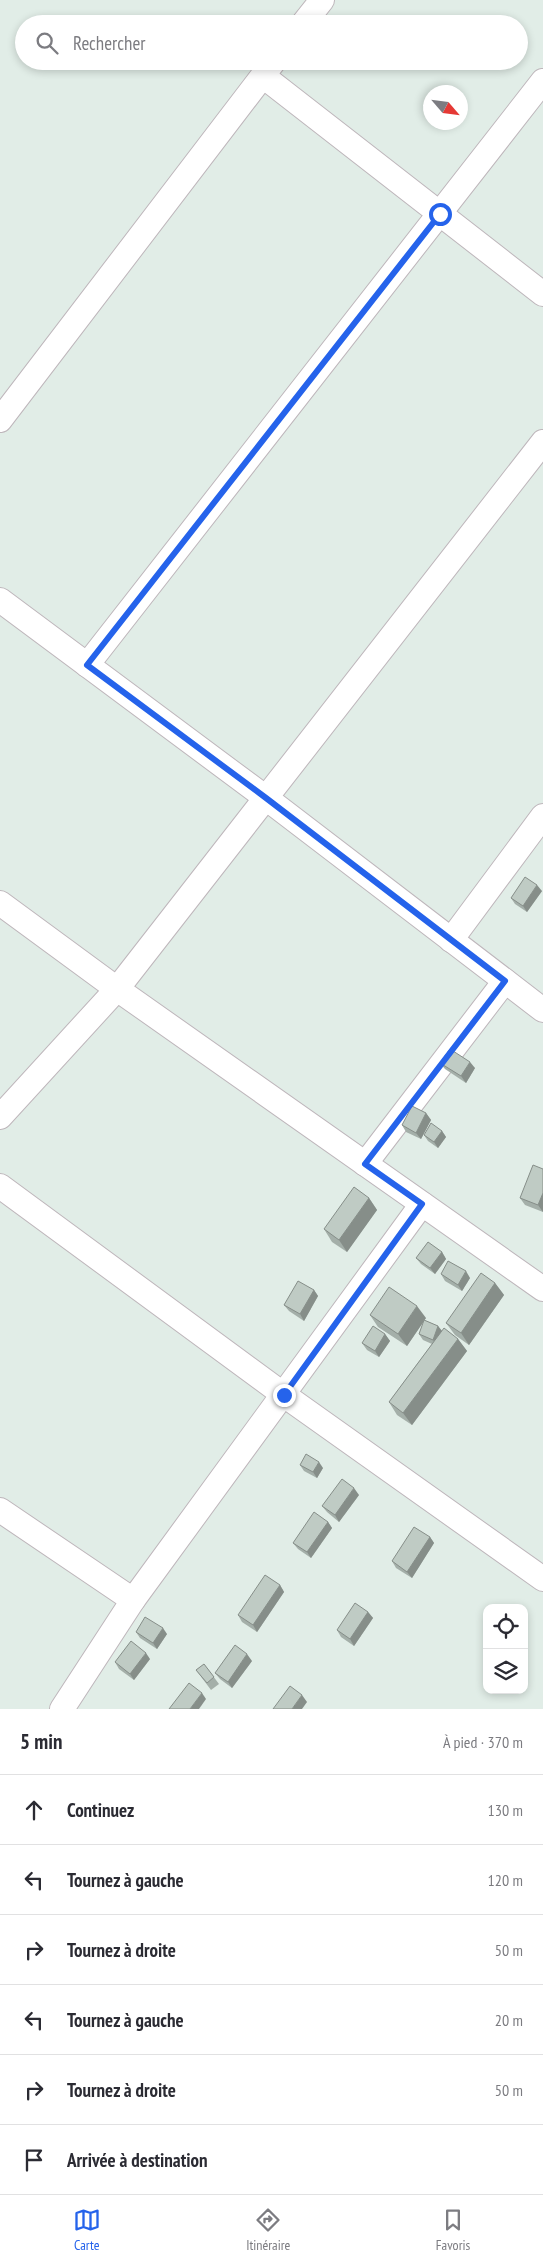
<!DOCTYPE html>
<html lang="fr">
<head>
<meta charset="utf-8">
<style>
	body { margin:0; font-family:"PT Sans Narrow",sans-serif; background:#f7f7f7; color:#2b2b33 }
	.controls { position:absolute; right:15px; bottom:15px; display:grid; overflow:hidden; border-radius:10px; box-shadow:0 2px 8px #0003 }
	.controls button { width:45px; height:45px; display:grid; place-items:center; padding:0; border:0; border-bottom:1px solid #e1e1e2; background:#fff; color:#2b2b33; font:25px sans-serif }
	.compass { position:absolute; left:423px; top:85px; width:45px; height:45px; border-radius:50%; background:#fff; box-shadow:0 2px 8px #0003; rotate:118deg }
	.stop { position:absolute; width:15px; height:15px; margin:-11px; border:4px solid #2563eb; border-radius:50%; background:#fff }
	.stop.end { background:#2563eb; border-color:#fff; box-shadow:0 1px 5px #0008 }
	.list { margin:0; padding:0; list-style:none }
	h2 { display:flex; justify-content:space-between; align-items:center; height:65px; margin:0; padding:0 20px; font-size:21px }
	h2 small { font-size:16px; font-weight:400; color:#7c7c81 }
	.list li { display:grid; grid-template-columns:32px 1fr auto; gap:15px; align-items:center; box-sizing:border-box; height:70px; padding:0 20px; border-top:1px solid #e1e1e2 }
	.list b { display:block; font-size:19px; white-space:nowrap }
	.list em { font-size:16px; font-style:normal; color:#7c7c81 }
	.icon { flex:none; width:28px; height:28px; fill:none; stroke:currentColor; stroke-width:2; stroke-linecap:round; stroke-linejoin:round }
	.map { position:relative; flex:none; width:543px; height:1709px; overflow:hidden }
	.search { position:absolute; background:#fff; box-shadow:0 2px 8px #0003; left:15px; right:15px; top:15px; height:55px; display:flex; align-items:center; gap:12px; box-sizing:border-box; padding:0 18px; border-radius:28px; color:#7c7c81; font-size:19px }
	.sheet { height:485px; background:#fff }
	nav { display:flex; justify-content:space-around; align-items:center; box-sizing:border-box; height:70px; border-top:1px solid #e1e1e2; background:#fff; font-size:14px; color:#7c7c81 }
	nav a { display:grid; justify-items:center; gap:2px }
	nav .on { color:#2563eb }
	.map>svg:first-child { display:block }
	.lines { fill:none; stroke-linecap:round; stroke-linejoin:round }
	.street-casing { stroke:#beb6bb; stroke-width:26 }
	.street { stroke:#fff; stroke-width:24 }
	.wall { fill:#a4afa9 }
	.shaded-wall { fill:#868e89 }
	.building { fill:#bfcbc4; stroke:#868e89 }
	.route { stroke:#2563eb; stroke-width:6 }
</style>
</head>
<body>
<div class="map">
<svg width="543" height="1709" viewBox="0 0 543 1709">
	<rect width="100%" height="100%" fill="#e1ede7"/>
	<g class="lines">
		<g class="street-casing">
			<g id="street">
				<path d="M303,24L322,0"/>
				<path d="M263,76L543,294"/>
				<path d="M0,420L274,61"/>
				<path d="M0,600L266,798L543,1010"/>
				<path d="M87,665L543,81"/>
				<path d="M0,903L117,989L543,1289"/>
				<path d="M451,940L543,816"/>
				<path d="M0,1117L117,989L543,442"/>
				<path d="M365,1164L505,981"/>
				<path d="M0,1186L284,1395L543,1579"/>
				<path d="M0,1510L133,1600"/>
				<path d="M62,1709L133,1600L422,1204"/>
			</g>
		</g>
		<use href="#street" class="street"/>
	</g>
	<g class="wall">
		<path d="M542,891L527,912L515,904L511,898Z"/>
		<path d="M440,1063L475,1068L466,1083L445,1069Z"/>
		<path d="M426,1113L431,1120L421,1139L406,1132L402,1125Z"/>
		<path d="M442,1131L446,1137L438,1148L428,1141L424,1135Z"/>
		<path d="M543,1169V1212L525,1205L520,1198Z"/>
		<path d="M369,1198L377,1210L347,1252L332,1242L324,1229Z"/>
		<path d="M442,1252L446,1259L435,1274L421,1264L416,1258Z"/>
		<path d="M441,1274L470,1278L462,1291L445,1281Z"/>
		<path d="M495,1283L504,1295L469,1345L455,1335L446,1323Z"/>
		<path d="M314,1290L318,1296L304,1321L289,1311L284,1305Z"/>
		<path d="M370,1315L426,1318L424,1320L438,1326L441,1331L458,1339L467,1351L412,1425L397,1415L389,1402L432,1344L423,1340L419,1334L424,1321L407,1346L378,1327Z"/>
		<path d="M385,1334L390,1341L379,1357L367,1350L362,1343Z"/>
		<path d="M300,1465L323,1468L317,1478L304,1471Z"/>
		<path d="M359,1495L339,1522L327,1512L322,1506Z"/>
		<path d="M328,1522L332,1528L311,1558L298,1549L293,1543Z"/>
		<path d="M430,1537L434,1543L412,1578L396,1568L392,1561Z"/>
		<path d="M280,1585L284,1592L257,1632L242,1622L238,1615Z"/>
		<path d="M368,1612L373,1618L354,1646L341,1637L337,1630Z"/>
		<path d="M136,1632L167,1634L157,1649L140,1638Z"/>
		<path d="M150,1659L134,1680L119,1669L115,1662Z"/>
		<path d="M252,1661L232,1688L220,1679L215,1673Z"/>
		<path d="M204,1664L219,1684L211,1690L196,1670Z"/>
	</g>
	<g class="shaded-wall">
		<path d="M537,885L542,891L527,912L523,906Z"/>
		<path d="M470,1062L475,1068L466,1083L461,1076Z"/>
		<path d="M426,1113L431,1120L421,1139L416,1133Z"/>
		<path d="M442,1131L446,1137L438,1148L434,1142Z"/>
		<path d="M543,1193V1212L538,1205Z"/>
		<path d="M369,1198L377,1210L347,1252L339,1240Z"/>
		<path d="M442,1252L446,1259L435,1274L430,1268Z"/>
		<path d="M466,1271L470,1278L462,1291L458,1285Z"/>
		<path d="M495,1283L504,1295L469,1345L461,1333Z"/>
		<path d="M314,1290L318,1296L304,1321L300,1314Z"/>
		<path d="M417,1306L426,1318L407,1346L398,1334Z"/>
		<path d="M438,1326L443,1332L437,1346L433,1340Z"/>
		<path d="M385,1334L390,1341L379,1357L375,1351Z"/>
		<path d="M458,1339L467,1351L412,1425L403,1413Z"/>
		<path d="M319,1462L323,1468L317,1478L313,1472Z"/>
		<path d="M354,1488L359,1495L339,1522L335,1515Z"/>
		<path d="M328,1522L332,1528L311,1558L307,1552Z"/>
		<path d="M430,1537L434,1543L412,1578L407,1572Z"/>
		<path d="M280,1585L284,1592L257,1632L253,1625Z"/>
		<path d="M368,1612L373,1618L354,1646L350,1639Z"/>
		<path d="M163,1628L167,1634L157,1649L153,1643Z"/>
		<path d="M146,1653L150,1659L134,1680L130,1674Z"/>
		<path d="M247,1654L252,1661L232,1688L228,1682Z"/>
		<path d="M202,1693L206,1699L199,1709H190Z"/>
		<path d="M302,1695L307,1702L302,1709H292Z"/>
	</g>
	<g class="building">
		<path d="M525,877L537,885L523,906L511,898Z"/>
		<path d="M450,1049L470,1062L461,1076L440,1063Z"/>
		<path d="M412,1106L426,1113L416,1133L402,1125Z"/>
		<path d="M431,1123L442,1131L434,1142L424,1135Z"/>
		<path d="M533,1165L543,1169V1193L538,1205L520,1198Z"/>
		<path d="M354,1187L369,1198L339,1240L324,1229Z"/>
		<path d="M428,1242L442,1252L430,1268L416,1258Z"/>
		<path d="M448,1261L466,1271L458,1285L441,1274Z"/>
		<path d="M481,1273L495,1283L461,1333L446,1323Z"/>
		<path d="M298,1281L314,1290L300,1314L284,1305Z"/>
		<path d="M389,1287L417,1306L398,1334L370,1315Z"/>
		<path d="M424,1320L438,1326L433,1340L419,1334Z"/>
		<path d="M373,1326L385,1334L375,1351L362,1343Z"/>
		<path d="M444,1328L458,1339L403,1413L389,1402Z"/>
		<path d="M306,1454L319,1462L313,1472L300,1465Z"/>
		<path d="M342,1479L354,1488L335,1515L322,1506Z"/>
		<path d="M314,1512L328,1522L307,1552L293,1543Z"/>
		<path d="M414,1527L430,1537L407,1572L392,1561Z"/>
		<path d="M265,1575L280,1585L253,1625L238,1615Z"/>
		<path d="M355,1603L368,1612L350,1639L337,1630Z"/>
		<path d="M145,1617L163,1628L153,1643L136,1632Z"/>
		<path d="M131,1641L146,1653L130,1674L115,1662Z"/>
		<path d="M235,1645L247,1654L228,1682L215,1673Z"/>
		<path d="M204,1664L214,1677L207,1683L196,1670Z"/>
		<path d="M189,1683L202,1693L190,1709H169Z"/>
		<path d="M290,1686L302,1695L292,1709H273Z"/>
	</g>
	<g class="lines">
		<path class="route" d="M284,1395L422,1204L365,1164L505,981L266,798L87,665L440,214"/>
	</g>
</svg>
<div class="controls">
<button><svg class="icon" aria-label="locate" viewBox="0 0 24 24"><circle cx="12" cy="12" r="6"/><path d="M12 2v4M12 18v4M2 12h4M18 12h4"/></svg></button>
<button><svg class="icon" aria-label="layers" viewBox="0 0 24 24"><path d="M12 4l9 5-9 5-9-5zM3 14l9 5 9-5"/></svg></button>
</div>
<svg class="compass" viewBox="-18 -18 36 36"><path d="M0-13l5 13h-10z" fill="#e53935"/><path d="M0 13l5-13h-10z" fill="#7c7c81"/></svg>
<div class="stop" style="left:440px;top:214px"></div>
<div class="stop end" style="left:284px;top:1395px"></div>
<div class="search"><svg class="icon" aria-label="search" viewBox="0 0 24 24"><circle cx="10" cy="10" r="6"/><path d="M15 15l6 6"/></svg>Rechercher</div>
</div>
<section class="sheet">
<h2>5 min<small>À pied · 370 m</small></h2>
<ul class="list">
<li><svg class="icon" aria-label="ahead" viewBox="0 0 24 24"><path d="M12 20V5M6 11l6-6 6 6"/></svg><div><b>Continuez</b></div><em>130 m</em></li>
<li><svg class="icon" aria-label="left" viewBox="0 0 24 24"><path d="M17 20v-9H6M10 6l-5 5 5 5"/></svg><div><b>Tournez à gauche</b></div><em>120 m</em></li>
<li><svg class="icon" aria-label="right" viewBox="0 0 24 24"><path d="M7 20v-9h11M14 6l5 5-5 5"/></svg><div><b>Tournez à droite</b></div><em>50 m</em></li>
<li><svg class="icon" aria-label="left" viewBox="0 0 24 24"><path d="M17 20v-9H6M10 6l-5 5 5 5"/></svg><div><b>Tournez à gauche</b></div><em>20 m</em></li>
<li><svg class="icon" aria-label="right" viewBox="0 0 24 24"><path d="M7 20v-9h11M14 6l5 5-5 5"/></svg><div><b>Tournez à droite</b></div><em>50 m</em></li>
<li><svg class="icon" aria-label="arrive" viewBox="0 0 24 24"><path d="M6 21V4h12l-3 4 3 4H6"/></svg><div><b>Arrivée à destination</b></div></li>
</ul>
</section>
<nav>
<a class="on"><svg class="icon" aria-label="map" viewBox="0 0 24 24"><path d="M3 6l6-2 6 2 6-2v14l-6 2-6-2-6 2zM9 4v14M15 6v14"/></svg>Carte</a>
<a><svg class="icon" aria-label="directions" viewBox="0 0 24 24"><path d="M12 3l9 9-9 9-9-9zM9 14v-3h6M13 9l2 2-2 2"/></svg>Itinéraire</a>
<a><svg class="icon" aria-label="saved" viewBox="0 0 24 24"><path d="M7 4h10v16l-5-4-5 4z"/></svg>Favoris</a>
</nav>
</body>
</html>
